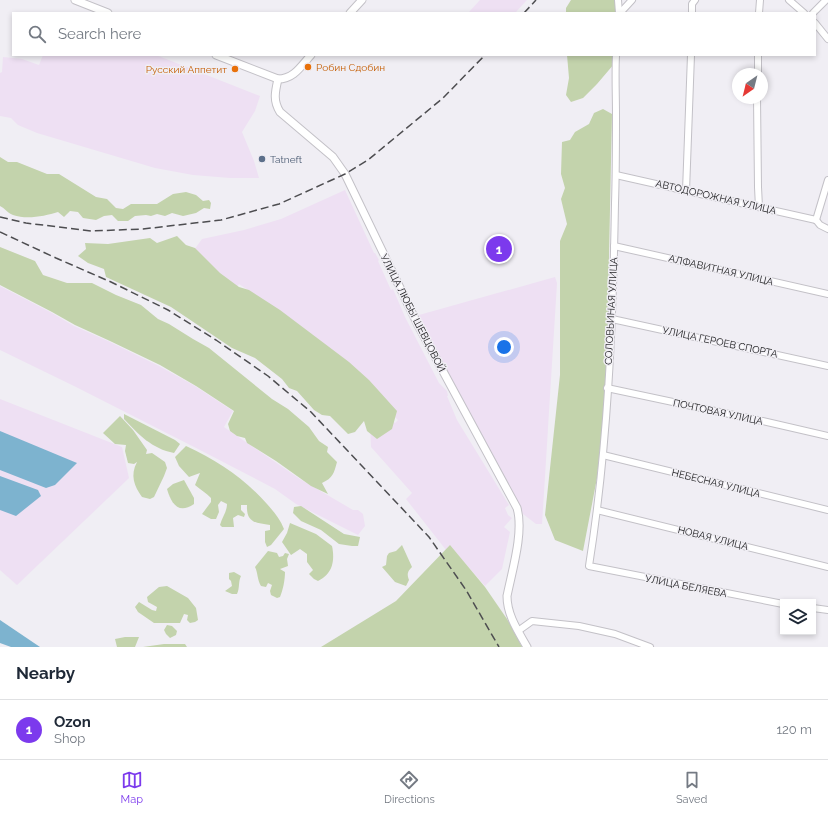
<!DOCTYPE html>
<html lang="en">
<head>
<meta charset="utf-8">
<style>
	body { margin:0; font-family:Raleway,sans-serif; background:#f2f2f3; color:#1f2937 }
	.controls { position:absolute; right:12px; bottom:12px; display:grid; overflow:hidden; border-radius:0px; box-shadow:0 2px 6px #0003 }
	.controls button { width:36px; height:36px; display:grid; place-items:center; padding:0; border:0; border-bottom:1px solid #e0e1e3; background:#fff; color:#1f2937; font:20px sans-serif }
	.compass { position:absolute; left:732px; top:68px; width:36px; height:36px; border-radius:50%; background:#fff; box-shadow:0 2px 6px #0003; rotate:215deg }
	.you { position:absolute; left:504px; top:347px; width:14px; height:14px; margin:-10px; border:3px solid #fff; border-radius:50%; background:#1a73e8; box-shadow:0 0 0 6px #1a73e833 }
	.badge { display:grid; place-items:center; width:26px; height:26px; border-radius:50%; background:#7c3aed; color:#fff; font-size:13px; font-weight:700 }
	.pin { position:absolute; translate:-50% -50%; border:2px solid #fff; box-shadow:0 1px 4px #0006 }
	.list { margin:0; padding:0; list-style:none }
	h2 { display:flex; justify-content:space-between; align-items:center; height:52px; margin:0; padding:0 16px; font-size:17px }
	h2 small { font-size:13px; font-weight:400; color:#747a83 }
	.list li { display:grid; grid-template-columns:26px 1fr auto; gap:12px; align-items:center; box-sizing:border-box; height:60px; padding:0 16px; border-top:1px solid #e0e1e3 }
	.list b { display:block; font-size:15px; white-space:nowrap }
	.list p { margin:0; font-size:13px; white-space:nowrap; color:#747a83 }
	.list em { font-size:13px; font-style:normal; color:#747a83 }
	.icon { flex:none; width:22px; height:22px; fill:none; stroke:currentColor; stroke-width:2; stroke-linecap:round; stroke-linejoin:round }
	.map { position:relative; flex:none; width:828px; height:647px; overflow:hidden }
	.search { position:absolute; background:#fff; box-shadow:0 2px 6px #0003; left:12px; right:12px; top:12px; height:44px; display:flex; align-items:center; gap:10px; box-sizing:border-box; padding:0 14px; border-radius:0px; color:#747a83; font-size:15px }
	.sheet { height:112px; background:#fff }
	nav { display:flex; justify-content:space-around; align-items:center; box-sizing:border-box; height:56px; border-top:1px solid #e0e1e3; background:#fff; font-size:11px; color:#747a83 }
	nav a { display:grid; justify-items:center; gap:2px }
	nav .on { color:#7c3aed }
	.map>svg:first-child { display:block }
	.industrial { fill:#eee0f3 }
	.green { fill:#c3d3ac }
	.water { fill:#7db3cf }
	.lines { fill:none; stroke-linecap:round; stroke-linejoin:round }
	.minor-casing { stroke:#c3c1c7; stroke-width:8 }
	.tertiary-casing { stroke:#c3c1c7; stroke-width:9 }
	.minor { stroke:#fff; stroke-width:6 }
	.tertiary { stroke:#fff; stroke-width:7 }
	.rail { stroke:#4d4d50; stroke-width:1.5; stroke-dasharray:8 4; stroke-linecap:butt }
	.food-dot { fill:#e8710a; stroke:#f0eef4; stroke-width:1.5 }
	.service-dot { fill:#5c6f8a; stroke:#f0eef4; stroke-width:1.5 }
	.labels { text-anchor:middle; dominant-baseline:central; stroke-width:3; stroke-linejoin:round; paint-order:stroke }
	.food-label { font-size:10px; fill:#c56008; stroke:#f0eef4; text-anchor:start }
	.service-label { font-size:10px; fill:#4e5e75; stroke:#f0eef4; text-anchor:start }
	.street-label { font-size:10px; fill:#1b1b1d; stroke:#f0eef4 }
</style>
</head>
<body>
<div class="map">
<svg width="828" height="647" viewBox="0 0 828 647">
	<rect width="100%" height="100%" fill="#f0eef4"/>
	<g class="industrial">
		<path d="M480,0H527L515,13H468Z"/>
		<path d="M43,55H58L61,56L62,55H156L260,96L255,111L242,132L254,161L259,178H230L193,175L155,168L37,133L18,125L11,118L0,116V73L2,72L3,57L22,59L39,65Z"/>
		<path d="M345,190L374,253H375L379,260L378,261L391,290L393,289L405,317L439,383L447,391L448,396H447L457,420L509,505L505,508L508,515L512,518L504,527L510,532L502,569L485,586L450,546L446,550L406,499L412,493L371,447L370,424L383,411L395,423L398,420L288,317L239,284L237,287L225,279L194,250L202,239L244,230L281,219Z"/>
		<path d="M555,277L557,283L542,524H536L523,514L423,327L419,315Z"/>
		<path d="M0,286L52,313L74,326L110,342L159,366L195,386L233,411L224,427L300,479L353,510H358L363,514L365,526L358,535L296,504L275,489L200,450L76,387L0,350Z"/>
		<path d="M0,399L122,447L129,478L17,585L0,570Z"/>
	</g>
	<g class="green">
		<path d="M571,0H617V13H566V8Z"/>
		<path d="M567,55H614V64L597,84L583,98L571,102L566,95L569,78Z"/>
		<path d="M603,109L612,114L607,353L603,420L597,478L583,551L555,540L545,515L560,375V241L567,224L561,199L565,188L561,174L562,142L570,140L575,132L589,124L594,113Z"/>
		<path d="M0,157L8,162H17L47,174H59L96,197L107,199L116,208L123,209L131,204H157L173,194L186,192L196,195L203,201L209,200L211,203L210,209L204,208L196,213L183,216L172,213L165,216L157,214L151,216L146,215L135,216L128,221H118L112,215L104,216L96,220L83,218L78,212L70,211L64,217L58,212C45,216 27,220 13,215C7,213 5,208 0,206Z"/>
		<path d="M177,236L186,245L195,248L220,273L239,287L249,290L280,310L349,362L369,380L397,411L392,429L377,439L367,431L364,421L355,432L348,434L330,416L322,415L314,410L297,391L289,388L282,379L255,358L232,348L171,307L106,277L104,269L88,263L78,256L86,249L85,243L108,244L150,238L157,243Z"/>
		<path d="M0,247L35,261L43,275L67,283H92L116,295L141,305L158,319L169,324L193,339L209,348L272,399L288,409L309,427L319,441L328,447L327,452L337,462C334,473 333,478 322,483L328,494L311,486L276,461L247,443L245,438L237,436L230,431L228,424L234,411L196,386L160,365L110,341L75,325L52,312L0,285Z"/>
		<path d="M124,414L175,440L180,444L174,453C152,449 138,434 124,419Z"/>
		<path d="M120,416L133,430L147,450L146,454L152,453L165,462L167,468L164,476L154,497L150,499L142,497C134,486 130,475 137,462L134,464L128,463L125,451L126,445L115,444L103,433Z"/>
		<path d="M186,446C218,461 243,477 267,504C274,512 280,519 284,529L271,545L267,547L265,542V531L270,530V525C256,523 246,523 247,505H241V510L245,514L244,517L238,515L233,518L234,527H222L220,525C222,517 227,512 227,504L221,501L218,505L219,512L216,519H211L202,514L211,502V498C206,493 201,490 195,485L200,473L189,477L179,466L175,457Z"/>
		<path d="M184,480L194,498V504C178,515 171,503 167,489L173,484Z"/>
		<path d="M301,506L344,534L360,537L358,546H352L339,544L321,530L301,521L293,513L294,507Z"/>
		<path d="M290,523L316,534L332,546C335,560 333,574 318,581L314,579L309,574L313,570L307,562V554L300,549L291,555L282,542L287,533Z"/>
		<path d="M402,545L412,567C407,572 407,574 409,580L406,586L395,582L382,567L386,565L387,556L389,553L396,551Z"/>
		<path d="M450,545L485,587L507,619L522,647H321L396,601Z"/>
		<path d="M268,551L277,553L279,557L283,556L285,553L289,554L287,559L288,566L280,569L285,572C285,580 283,590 280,597L277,598L271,595L270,591L272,585L268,583L266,587L261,586C257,579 258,573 255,567Z"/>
		<path d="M234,572L241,576C238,582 240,588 237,594H232L225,591L232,586L231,581L229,579V573Z"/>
		<path d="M167,586L188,598L196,608L198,620L195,622L190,623L187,620L188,615L184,614L180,623H154L138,612L135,607L139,602L152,610L156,611L157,607L148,602L147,597L159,587Z"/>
		<path d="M167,625L172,626L177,631L176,635L170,638L166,634L164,630Z"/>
		<path d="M125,637H139L135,647H117L115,639Z"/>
		<path d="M164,644H185L187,647H143Z"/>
	</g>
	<g class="water">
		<path d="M0,431L77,463L55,485L46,488L0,470Z"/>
		<path d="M0,476L38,490L41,496L16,516L0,510Z"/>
		<path d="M0,620L40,647H11L0,643Z"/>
	</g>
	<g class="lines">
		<g class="minor-casing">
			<g id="minor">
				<path d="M618,0L619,13"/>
				<path d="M789,0L804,13"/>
				<path d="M620,13L632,0"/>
				<path d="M692,13V4L695,0"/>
				<path d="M759,13L760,0"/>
				<path d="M813,13L826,0"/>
				<path d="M815,23L828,39"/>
				<path d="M616,55C615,76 616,95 616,116C616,145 616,174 615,203C613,324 608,446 589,566L783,604"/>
				<path d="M758,74V55"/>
				<path d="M757,98L758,187L759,207"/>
				<path d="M616,175L816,220"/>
				<path d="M686,191L691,55"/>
				<path d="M816,220L828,180"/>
				<path d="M816,220L820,225L828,229"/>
				<path d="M614,246L828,294"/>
				<path d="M612,319L828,366"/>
				<path d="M607,388L767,422L828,436"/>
				<path d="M603,455L828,510"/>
				<path d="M597,510L828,567"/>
				<path d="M813,608L828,610"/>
				<path d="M518,631L532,621L579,626L615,634L650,647"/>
			</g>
		</g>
		<g class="tertiary-casing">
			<g id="tertiary">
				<path d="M75,0L108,13"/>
				<path d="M350,13L362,0"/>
				<path d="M216,55L278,79C294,79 301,66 311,55"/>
				<path d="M278,79C275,92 273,101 280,112L333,157L345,174L418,325L517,508C524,532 512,571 507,596C507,615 518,631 527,647"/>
			</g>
		</g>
		<use href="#minor" class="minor"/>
		<use href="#tertiary" class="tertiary"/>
		<g class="rail">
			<path d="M524,13L536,0"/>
			<path d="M0,217L26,223L91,231L143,229L221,220L279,204L345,174L368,160L443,98L485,55"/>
			<path d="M0,232L56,258L111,282L168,310L216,340L268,376L311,412L429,537L466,590L499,647"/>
		</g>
	</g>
	<g class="food-dot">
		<circle cx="308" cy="67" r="4"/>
		<circle cx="235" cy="69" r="4"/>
	</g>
	<circle class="service-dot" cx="262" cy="159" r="4"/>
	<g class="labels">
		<g class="food-label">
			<text x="316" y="67">Робин Сдобин</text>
			<text x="227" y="69" text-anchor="end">Русский Аппетит</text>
		</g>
		<g class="service-label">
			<text x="270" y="159">Tatneft</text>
		</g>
		<g class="street-label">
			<text transform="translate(716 197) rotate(13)">АВТОДОРОЖНАЯ УЛИЦА</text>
			<text transform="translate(721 270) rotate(13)">АЛФАВИТНАЯ УЛИЦА</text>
			<text transform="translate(611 311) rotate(-87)">СОЛОВЬИНАЯ УЛИЦА</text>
			<text transform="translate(413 313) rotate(63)">УЛИЦА ЛЮБЫ ШЕВЦОВОЙ</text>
			<text transform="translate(720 342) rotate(12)">УЛИЦА ГЕРОЕВ СПОРТА</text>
			<text transform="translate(718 412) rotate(12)">ПОЧТОВАЯ УЛИЦА</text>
			<text transform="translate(716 483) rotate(14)">НЕБЕСНАЯ УЛИЦА</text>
			<text transform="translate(713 538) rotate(14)">НОВАЯ УЛИЦА</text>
			<text transform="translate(686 586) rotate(11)">УЛИЦА БЕЛЯЕВА</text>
		</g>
	</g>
</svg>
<div class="controls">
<button><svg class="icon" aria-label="layers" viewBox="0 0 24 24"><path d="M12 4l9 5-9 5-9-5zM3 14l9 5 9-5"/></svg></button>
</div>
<svg class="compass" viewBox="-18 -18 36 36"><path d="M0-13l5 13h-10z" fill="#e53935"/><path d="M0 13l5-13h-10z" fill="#747a83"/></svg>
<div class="you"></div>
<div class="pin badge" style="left:499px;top:249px">1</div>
<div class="search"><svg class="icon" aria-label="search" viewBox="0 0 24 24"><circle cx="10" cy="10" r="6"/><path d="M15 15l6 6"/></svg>Search here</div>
</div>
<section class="sheet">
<h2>Nearby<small></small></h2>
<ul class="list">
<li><span class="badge">1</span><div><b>Ozon</b><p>Shop</p></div><em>120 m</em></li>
</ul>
</section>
<nav>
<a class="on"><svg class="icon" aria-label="map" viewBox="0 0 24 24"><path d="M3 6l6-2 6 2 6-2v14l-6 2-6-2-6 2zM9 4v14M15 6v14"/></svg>Map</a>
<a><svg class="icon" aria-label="directions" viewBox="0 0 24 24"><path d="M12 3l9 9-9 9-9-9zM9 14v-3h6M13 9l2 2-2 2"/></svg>Directions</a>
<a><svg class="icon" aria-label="saved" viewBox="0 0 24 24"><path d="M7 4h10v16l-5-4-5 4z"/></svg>Saved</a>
</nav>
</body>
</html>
